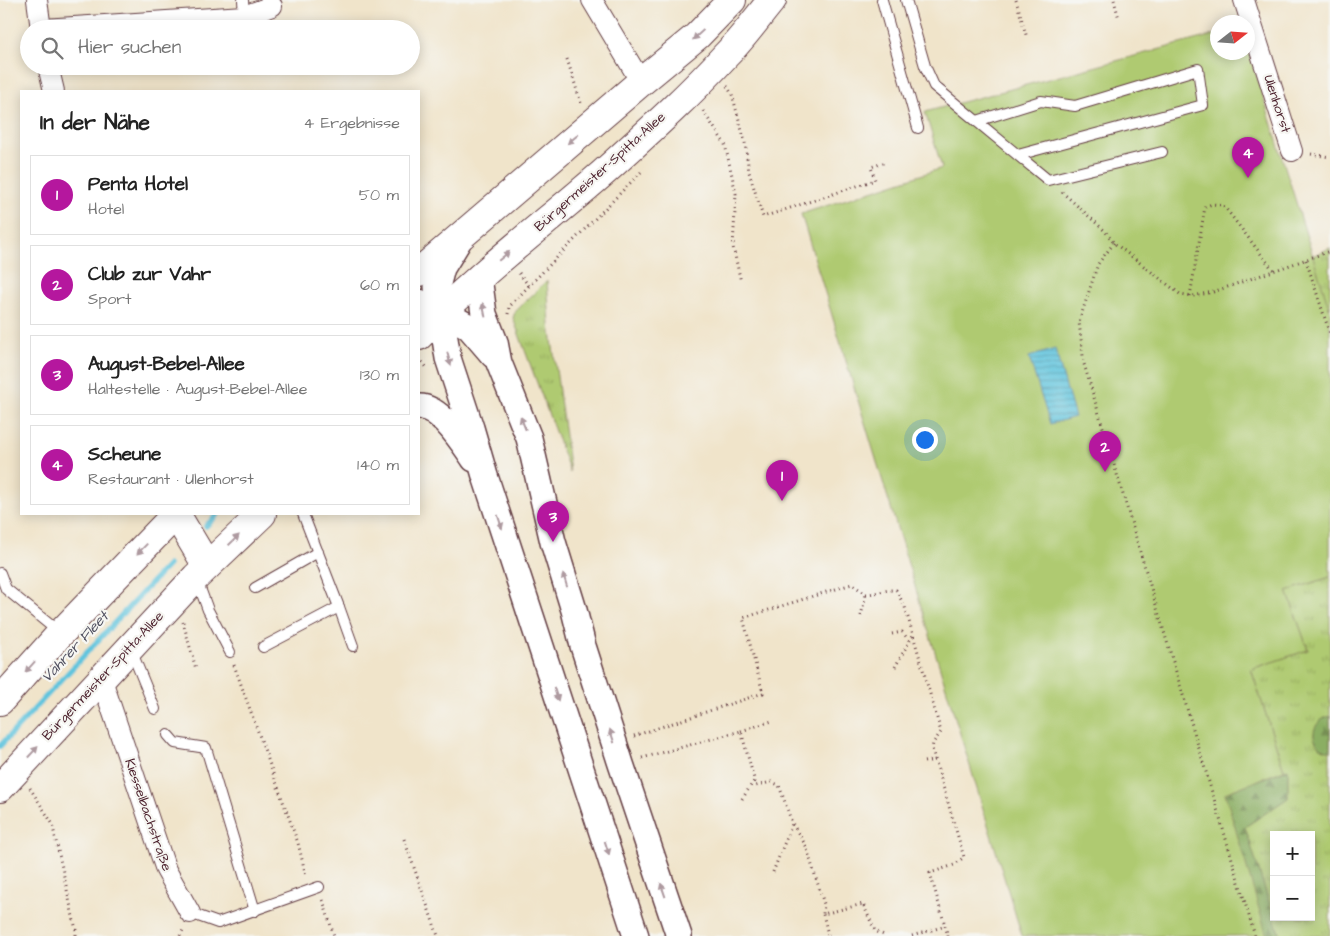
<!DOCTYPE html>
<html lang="de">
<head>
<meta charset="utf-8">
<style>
	body { margin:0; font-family:"Architects Daughter",sans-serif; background:#f2f2f2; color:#222 }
	.controls { position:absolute; right:15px; bottom:15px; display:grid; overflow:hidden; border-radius:0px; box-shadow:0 2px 12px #0003 }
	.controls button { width:45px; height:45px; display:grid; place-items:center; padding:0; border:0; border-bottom:1px solid #e0e0e0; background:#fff; color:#222; font:25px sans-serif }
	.compass { position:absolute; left:1210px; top:15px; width:45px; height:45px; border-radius:50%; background:#fff; box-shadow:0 2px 12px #0003; rotate:73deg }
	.you { position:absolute; left:924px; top:439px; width:18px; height:18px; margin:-12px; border:4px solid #fff; border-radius:50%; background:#1a73e8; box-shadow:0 0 0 8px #1a73e833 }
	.badge { display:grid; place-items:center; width:32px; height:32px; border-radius:50%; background:#b5179e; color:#fff; font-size:16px; font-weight:700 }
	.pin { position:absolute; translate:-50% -41px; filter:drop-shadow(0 1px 2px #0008) }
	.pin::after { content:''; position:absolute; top:26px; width:18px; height:15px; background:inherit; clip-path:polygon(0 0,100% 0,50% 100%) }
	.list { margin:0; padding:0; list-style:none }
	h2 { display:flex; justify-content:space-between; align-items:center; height:65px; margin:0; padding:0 20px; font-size:21px }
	h2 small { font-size:16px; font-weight:400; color:#767676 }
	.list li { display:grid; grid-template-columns:32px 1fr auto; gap:15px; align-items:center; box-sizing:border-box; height:80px; margin:0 10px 10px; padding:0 10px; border:1px solid #e0e0e0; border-radius:0px }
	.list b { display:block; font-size:19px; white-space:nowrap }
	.list p { margin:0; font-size:16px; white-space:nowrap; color:#767676 }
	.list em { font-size:16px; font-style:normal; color:#767676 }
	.icon { flex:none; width:28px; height:28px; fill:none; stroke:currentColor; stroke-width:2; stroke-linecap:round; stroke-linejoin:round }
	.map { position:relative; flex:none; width:1330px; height:936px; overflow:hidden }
	.search { position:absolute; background:#fff; box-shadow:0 2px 12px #0003; left:20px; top:20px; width:400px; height:55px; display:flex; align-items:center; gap:12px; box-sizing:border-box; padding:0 18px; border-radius:28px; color:#767676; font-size:19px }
	.panel { position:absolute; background:#fff; box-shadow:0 2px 12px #0003; left:20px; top:90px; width:400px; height:425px; border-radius:0px }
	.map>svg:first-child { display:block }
	.grass { fill:url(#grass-tufts); stroke:#7c744e; fill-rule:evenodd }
	.forest { fill:url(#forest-firs); stroke:#6a6647 }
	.pitch { fill:#afca71; stroke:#7c744e }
	.water { fill:url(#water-rules); stroke:#557284 }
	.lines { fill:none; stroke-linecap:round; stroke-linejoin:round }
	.stream { stroke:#60c5de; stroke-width:5.5 }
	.service-casing { stroke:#633d43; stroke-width:12 }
	.minor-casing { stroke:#633d43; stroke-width:22 }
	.tertiary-casing { stroke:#633d43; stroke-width:28 }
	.secondary-casing { stroke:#633d43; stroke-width:30 }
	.path { stroke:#633d43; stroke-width:3; stroke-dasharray:1 4; stroke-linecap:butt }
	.service { stroke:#fff; stroke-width:10 }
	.minor { stroke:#fff; stroke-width:20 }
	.tertiary { stroke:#fff; stroke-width:25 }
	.secondary { stroke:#fff; stroke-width:28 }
	.oneway { fill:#ae9aa0 }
	.labels { text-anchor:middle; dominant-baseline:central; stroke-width:4.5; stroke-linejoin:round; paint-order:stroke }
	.street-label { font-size:14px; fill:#4a1f2b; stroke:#f6f6f2 }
	.water-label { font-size:15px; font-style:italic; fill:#515161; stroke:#f6f6f2 }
</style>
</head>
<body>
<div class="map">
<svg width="1330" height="936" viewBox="0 0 1330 936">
	<defs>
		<pattern id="grass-tufts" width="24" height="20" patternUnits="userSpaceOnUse" patternTransform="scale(1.25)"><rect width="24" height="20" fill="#afca71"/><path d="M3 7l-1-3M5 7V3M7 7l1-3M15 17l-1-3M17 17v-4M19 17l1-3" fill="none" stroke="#98ad62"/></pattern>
		<pattern id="forest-firs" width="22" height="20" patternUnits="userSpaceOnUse" patternTransform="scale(1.25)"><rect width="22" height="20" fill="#8bae63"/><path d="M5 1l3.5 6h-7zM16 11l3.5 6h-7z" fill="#748d52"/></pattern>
		<pattern id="water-rules" width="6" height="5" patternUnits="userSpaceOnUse" patternTransform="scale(1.25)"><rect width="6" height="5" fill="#60c5de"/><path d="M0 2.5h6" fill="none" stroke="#519fb4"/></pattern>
	</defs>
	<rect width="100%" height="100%" fill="#f6f6f2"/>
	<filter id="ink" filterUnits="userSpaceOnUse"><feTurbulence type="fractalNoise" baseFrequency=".02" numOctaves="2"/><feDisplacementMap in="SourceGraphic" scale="10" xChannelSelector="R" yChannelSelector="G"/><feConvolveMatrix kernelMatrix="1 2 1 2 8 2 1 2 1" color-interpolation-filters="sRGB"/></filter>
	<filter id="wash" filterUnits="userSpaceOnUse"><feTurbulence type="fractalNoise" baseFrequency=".0096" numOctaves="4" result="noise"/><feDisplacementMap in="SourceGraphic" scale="20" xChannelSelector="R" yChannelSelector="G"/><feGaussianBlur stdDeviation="1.12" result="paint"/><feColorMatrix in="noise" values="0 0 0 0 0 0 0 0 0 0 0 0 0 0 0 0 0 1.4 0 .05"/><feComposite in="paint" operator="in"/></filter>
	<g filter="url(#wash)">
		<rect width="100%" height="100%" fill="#f0e4ca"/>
		<g class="grass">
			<path d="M1330,248V311L1312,256Z"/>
			<path d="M547,280L550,325L570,472L513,318L515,312Z"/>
			<path d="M1330,577V936H1267L1225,792L1284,770L1251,669L1308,650L1287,591ZM1274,835H1311V917H1274Z"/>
		</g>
		<g class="forest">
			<path d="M1330,716V751C1308,746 1309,722 1330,716Z"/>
			<path d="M1288,769V798L1245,827L1280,936H1261L1216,796Z"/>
		</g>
		<path class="pitch" d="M1217,34L1218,52H1248V48L1330,311V577L1287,591L1308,650L1251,669L1284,770L1225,793L1267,936H1022L801,214L942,168L925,112Z"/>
		<path class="water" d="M1055,349L1075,417L1050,424L1029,357Z"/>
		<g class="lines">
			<g class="stream">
				<path d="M206,526L218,514"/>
				<path d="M0,746L168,565"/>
			</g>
		</g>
	</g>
	<g filter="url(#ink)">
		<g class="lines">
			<g class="service-casing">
				<g id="service">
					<path d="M243,0L244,16"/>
					<path d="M882,0L918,128"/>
					<path d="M906,0L925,66L934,86L1048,180L1162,152"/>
					<path d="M977,121L1041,101L1075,106L1198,69L1203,105L1018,155"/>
					<path d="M0,573L6,589L60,633"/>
					<path d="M197,580L208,610L230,652"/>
					<path d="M255,588L318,552"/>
					<path d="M339,607L353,646"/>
					<path d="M263,647L339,607L303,514"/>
					<path d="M131,650L155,709"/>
					<path d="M168,735L175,743L206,748L255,911"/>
					<path d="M190,913L218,923L319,887"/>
				</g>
			</g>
			<g class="minor-casing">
				<g id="minor">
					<path d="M37,0L41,29"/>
					<path d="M592,0L641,82"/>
					<path d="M1244,0L1292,151"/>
					<path d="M43,29L244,16L272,6"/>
					<path d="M48,66L54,91"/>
					<path d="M101,677L166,870L190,913"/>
				</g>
			</g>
			<g class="tertiary-casing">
				<g id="tertiary">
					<path d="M458,242L442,268L437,287L448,358L471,428L485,476L636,936"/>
					<path d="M479,277L484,314L495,342L499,363L529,438L553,542L574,610L583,646L621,764L679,936"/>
					<path d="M419,302L442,311L469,327L493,355"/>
					<path d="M419,407C440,406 463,443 474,459"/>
				</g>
			</g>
			<g class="secondary-casing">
				<g id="secondary">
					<path d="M419,272L641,82L697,36L732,0"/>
					<path d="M419,336C475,276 541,227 603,173C645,135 688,97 726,55C743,38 757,18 772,0"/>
					<path d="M176,514L207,566"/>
					<path d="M0,701L60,634L176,514"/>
					<path d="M0,788L196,577L262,514"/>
				</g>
			</g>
			<g class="path">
				<path d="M1016,0L1027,38"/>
				<path d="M1114,0L1119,19"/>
				<path d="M567,59L581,103"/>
				<path d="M727,86L732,94L745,142L749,172L763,217L875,180L871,167L886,162"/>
				<path d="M703,111L725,144L736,194L733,247L741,282"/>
				<path d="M1311,154L1330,157"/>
				<path d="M1062,192L1105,231L1114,243L1180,294L1193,296L1213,292L1330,251"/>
				<path d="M1114,243L1098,264L1079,322L1084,364L1255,936"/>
				<path d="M1306,260L1330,334"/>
				<path d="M519,273L529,286"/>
				<path d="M1190,296L1205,207L1212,204L1223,205L1274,271"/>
				<path d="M508,314L509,307L523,292L641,172"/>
				<path d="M419,358L428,369"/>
				<path d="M861,616L866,594"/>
				<path d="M183,622L196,669"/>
				<path d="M892,634L902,632L909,640"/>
				<path d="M234,665L298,843L306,876"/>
				<path d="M895,667L913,635"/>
				<path d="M741,731L772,721"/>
				<path d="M634,736L763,693L743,618L852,584L866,594C876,594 886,589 896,590L905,607L941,732L933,743L932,749L964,857L954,865L930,873L948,936"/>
				<path d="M642,758L741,731L756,786L771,782L779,785L792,823L806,846L824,904L823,914"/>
				<path d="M924,762L935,760"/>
				<path d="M30,788L52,823L76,930V936"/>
				<path d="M742,799L754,781"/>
				<path d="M404,839L438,936"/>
				<path d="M773,872L792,824"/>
				<path d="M323,900L334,936"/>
				<path d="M828,935L823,914L863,904L875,931L886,936"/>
				<path d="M180,936L183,930"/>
				<path d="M912,936L945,926"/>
			</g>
			<use href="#service" class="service"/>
			<use href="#minor" class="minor"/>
			<use href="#tertiary" class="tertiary"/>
			<use href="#secondary" class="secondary"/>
		</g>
		<defs><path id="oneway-solid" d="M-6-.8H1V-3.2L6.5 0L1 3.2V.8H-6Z" transform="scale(1.25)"/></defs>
		<g class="oneway">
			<use href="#oneway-solid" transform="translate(698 35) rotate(137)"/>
			<use href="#oneway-solid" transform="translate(573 139) rotate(140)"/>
			<use href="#oneway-solid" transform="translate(504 256) rotate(-40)"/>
			<use href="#oneway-solid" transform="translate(484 310) rotate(-101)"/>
			<use href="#oneway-solid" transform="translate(449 359) rotate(75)"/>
			<use href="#oneway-solid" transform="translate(523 423) rotate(-112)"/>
			<use href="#oneway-solid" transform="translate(500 522) rotate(72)"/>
			<use href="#oneway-solid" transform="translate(234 540) rotate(-44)"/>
			<use href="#oneway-solid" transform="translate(142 549) rotate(134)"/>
			<use href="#oneway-solid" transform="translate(565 580) rotate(-107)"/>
			<use href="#oneway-solid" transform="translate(30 667) rotate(132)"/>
			<use href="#oneway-solid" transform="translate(556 694) rotate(72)"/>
			<use href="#oneway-solid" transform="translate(612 736) rotate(-108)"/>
			<use href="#oneway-solid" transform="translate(33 752) rotate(-47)"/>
			<use href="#oneway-solid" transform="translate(607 848) rotate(72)"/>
			<use href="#oneway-solid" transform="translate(663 890) rotate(-109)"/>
		</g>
	</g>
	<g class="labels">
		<g class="street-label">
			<text transform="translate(1277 104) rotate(72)">Ulenhorst</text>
			<text transform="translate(600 172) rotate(-42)">Bürgermeister-Spitta-Allee</text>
			<text transform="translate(103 676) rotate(-47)">Bürgermeister-Spitta-Allee</text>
			<text transform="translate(148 815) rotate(71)">Kiesselbachstraße</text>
		</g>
		<g class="water-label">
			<text transform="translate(75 647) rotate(-47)">Vahrer Fleet</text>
		</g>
	</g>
</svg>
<div class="controls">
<button>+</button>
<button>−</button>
</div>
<svg class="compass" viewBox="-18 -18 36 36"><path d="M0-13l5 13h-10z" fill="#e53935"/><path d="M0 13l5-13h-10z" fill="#767676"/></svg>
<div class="you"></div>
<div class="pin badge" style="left:782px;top:501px">1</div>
<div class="pin badge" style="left:1105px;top:472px">2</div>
<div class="pin badge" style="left:553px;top:542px">3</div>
<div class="pin badge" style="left:1248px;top:178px">4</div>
<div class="search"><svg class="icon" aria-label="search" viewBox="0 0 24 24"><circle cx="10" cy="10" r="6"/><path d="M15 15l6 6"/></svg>Hier suchen</div>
<section class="panel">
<h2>In der Nähe<small>4 Ergebnisse</small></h2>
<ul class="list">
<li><span class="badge">1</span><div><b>Penta Hotel</b><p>Hotel</p></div><em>50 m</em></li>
<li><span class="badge">2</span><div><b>Club zur Vahr</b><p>Sport</p></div><em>60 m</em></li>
<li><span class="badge">3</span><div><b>August-Bebel-Allee</b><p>Haltestelle · August-Bebel-Allee</p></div><em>130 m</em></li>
<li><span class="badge">4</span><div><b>Scheune</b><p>Restaurant · Ulenhorst</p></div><em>140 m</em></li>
</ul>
</section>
</div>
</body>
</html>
